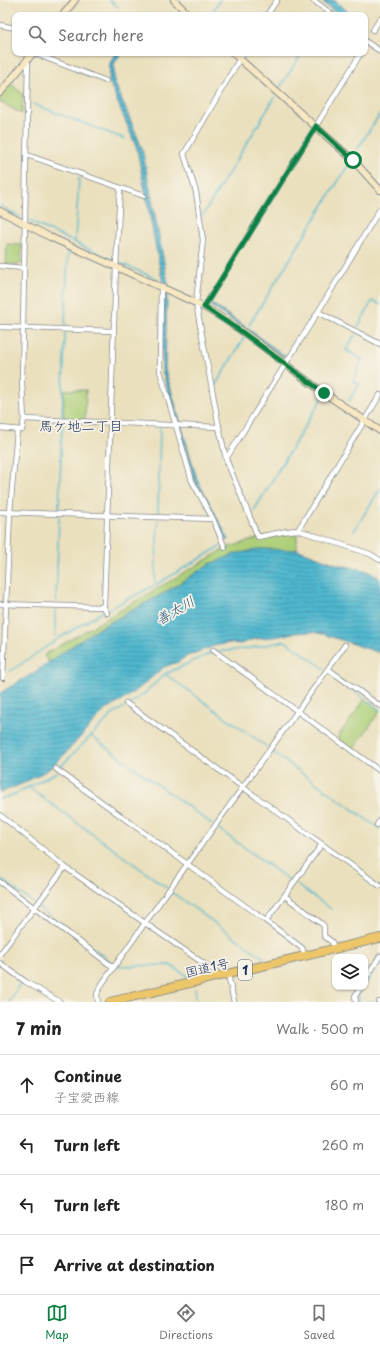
<!DOCTYPE html>
<html lang="en">
<head>
<meta charset="utf-8">
<style>
	body { margin:0; font-family:"Playpen Sans","Klee One",sans-serif; background:#f2f2f2; color:#222 }
	.controls { position:absolute; right:12px; bottom:12px; display:grid; overflow:hidden; border-radius:8px; box-shadow:0 1px 3px #0004 }
	.controls button { width:36px; height:36px; display:grid; place-items:center; padding:0; border:0; border-bottom:1px solid #e0e0e0; background:#fff; color:#222; font:20px sans-serif }
	.stop { position:absolute; width:12px; height:12px; margin:-9px; border:3px solid #0b8043; border-radius:50%; background:#fff }
	.stop.end { background:#0b8043; border-color:#fff; box-shadow:0 1px 4px #0008 }
	.list { margin:0; padding:0; list-style:none }
	h2 { display:flex; justify-content:space-between; align-items:center; height:52px; margin:0; padding:0 16px; font-size:17px }
	h2 small { font-size:13px; font-weight:400; color:#767676 }
	.list li { display:grid; grid-template-columns:26px 1fr auto; gap:12px; align-items:center; box-sizing:border-box; height:60px; padding:0 16px; border-top:1px solid #e0e0e0 }
	.list b { display:block; font-size:15px; white-space:nowrap }
	.list p { margin:0; font-size:13px; white-space:nowrap; color:#767676 }
	.list em { font-size:13px; font-style:normal; color:#767676 }
	.icon { flex:none; width:22px; height:22px; fill:none; stroke:currentColor; stroke-width:2; stroke-linecap:round; stroke-linejoin:round }
	.map { position:relative; flex:none; width:380px; height:1002px; overflow:hidden }
	.search { position:absolute; background:#fff; box-shadow:0 1px 3px #0004; left:12px; right:12px; top:12px; height:44px; display:flex; align-items:center; gap:10px; box-sizing:border-box; padding:0 14px; border-radius:8px; color:#767676; font-size:15px }
	.sheet { height:292px; background:#fff }
	nav { display:flex; justify-content:space-around; align-items:center; box-sizing:border-box; height:56px; border-top:1px solid #e0e0e0; background:#fff; font-size:11px; color:#767676 }
	nav a { display:grid; justify-items:center; gap:2px }
	nav .on { color:#0b8043 }
	.map>svg:first-child { display:block }
	.green { fill:#adcf78; stroke:#647f6b }
	.water { fill:url(#water-rules); stroke:#367396 }
	.lines { fill:none; stroke-linecap:round; stroke-linejoin:round }
	.stream { stroke:#50b7ce; stroke-width:1.5 }
	.street-casing { stroke:#82888e; stroke-width:6 }
	.secondary-casing { stroke:#82888e; stroke-width:8 }
	.highway-casing { stroke:#82888e; stroke-width:10 }
	.street { stroke:#fff; stroke-width:4.5 }
	.secondary { stroke:#f7e8c3; stroke-width:6 }
	.highway { stroke:#ecc669; stroke-width:8 }
	.route { stroke:#0b8043; stroke-width:5 }
	.labels { text-anchor:middle; dominant-baseline:central; stroke-width:3.5; stroke-linejoin:round; paint-order:stroke }
	.shield { fill:#f7f3e8; stroke:#5d6a87; stroke-width:1 }
	.shield-label { font-size:12px; font-weight:bold; fill:#1b2f5e }
	.street-label { font-size:13px; fill:#1b2f5e; stroke:#f7f3e8 }
	.neighbourhood-label { font-size:14px; fill:#1b2f5e; stroke:#f7f3e8 }
	.water-label { font-size:14px; font-style:italic; fill:#2b5880; stroke:#f7f3e8 }
</style>
</head>
<body>
<div class="map">
<svg width="380" height="1002" viewBox="0 0 380 1002">
	<defs>
		<pattern id="water-rules" width="6" height="5" patternUnits="userSpaceOnUse"><rect width="6" height="5" fill="#50b7ce"/><path d="M0 2.5h6" fill="none" stroke="#4295aa"/></pattern>
	</defs>
	<rect width="100%" height="100%" fill="#f7f3e8"/>
	<filter id="ink" filterUnits="userSpaceOnUse"><feTurbulence type="fractalNoise" baseFrequency=".025" numOctaves="2"/><feDisplacementMap in="SourceGraphic" scale="8" xChannelSelector="R" yChannelSelector="G"/><feConvolveMatrix kernelMatrix="1 2 1 2 8 2 1 2 1" color-interpolation-filters="sRGB"/></filter>
	<filter id="wash" filterUnits="userSpaceOnUse"><feTurbulence type="fractalNoise" baseFrequency=".012" numOctaves="4" result="noise"/><feDisplacementMap in="SourceGraphic" scale="16" xChannelSelector="R" yChannelSelector="G"/><feGaussianBlur stdDeviation="0.9" result="paint"/><feColorMatrix in="noise" values="0 0 0 0 0 0 0 0 0 0 0 0 0 0 0 0 0 1.4 0 .05"/><feComposite in="paint" operator="in"/></filter>
	<g filter="url(#wash)">
		<rect width="100%" height="100%" fill="#eae0bd"/>
		<g class="green">
			<path d="M11,84L23,94L22,114L0,102V97Z"/>
			<path d="M7,244L22,245L21,263L18,265L6,264Z"/>
			<path d="M64,390H86L85,420L63,419Z"/>
			<path d="M297,531V550L260,549L235,554L210,564L164,593L94,631L49,663L44,655L226,548L259,538Z"/>
			<path d="M365,699L380,710V711L353,750L337,738Z"/>
		</g>
		<g class="water">
			<path d="M320,0H334L352,15H339Z"/>
			<path d="M115,53H121L114,64V81L142,148L168,283L167,298L165,369L197,479L229,540L226,541L194,479L162,370L163,284L137,149L109,81L110,63Z"/>
			<path d="M212,304L247,328L285,356L283,357L246,330L211,306Z"/>
			<path d="M260,549L299,550L339,565L365,570L378,577L380,580V653L323,634L311,632L292,633L280,636L255,639L240,644L230,643L214,646L195,653L185,657L178,662L164,667L138,689L120,702L106,709L63,756L49,769L24,783L0,793V693L35,672L94,631L164,593L210,564L235,554Z"/>
		</g>
		<g class="lines">
			<g class="stream">
				<path d="M109,0L118,7"/>
				<path d="M211,15L220,0"/>
				<path d="M326,15L327,14"/>
				<path d="M280,87L302,53"/>
				<path d="M33,104L125,139"/>
				<path d="M355,153L380,114"/>
				<path d="M0,206L20,217"/>
				<path d="M203,215L275,97"/>
				<path d="M29,221L112,260"/>
				<path d="M75,241L79,178"/>
				<path d="M118,262L157,279"/>
				<path d="M65,325L68,250"/>
				<path d="M249,325L349,164"/>
				<path d="M358,327L372,301L380,304"/>
				<path d="M215,386L244,338"/>
				<path d="M349,401L359,384L353,381L362,359L346,350L355,335"/>
				<path d="M62,418L65,333"/>
				<path d="M59,510L62,424"/>
				<path d="M158,512L160,428"/>
				<path d="M252,514L322,398"/>
				<path d="M354,531L380,489"/>
				<path d="M155,581L158,520"/>
				<path d="M56,601L59,516"/>
				<path d="M109,609L157,584L221,546"/>
				<path d="M55,636V610"/>
				<path d="M217,652L251,648L285,641L325,669"/>
				<path d="M9,672L61,637L102,612"/>
				<path d="M328,672L380,710"/>
				<path d="M165,674L267,747"/>
				<path d="M130,704L144,694L165,674L211,653"/>
				<path d="M91,736L212,824"/>
				<path d="M271,751L380,829"/>
				<path d="M58,769L111,716L124,707"/>
				<path d="M28,787L167,888"/>
				<path d="M0,799L15,794L57,772"/>
				<path d="M216,827L292,882"/>
				<path d="M0,878L33,903"/>
				<path d="M296,884L331,909"/>
				<path d="M170,891L264,958"/>
				<path d="M38,907L113,963"/>
				<path d="M117,966L170,965L189,977"/>
				<path d="M365,986L380,962"/>
				<path d="M195,989L197,1002"/>
				<path d="M9,1002L21,982"/>
				<path d="M360,1002L358,996L364,987"/>
				<path d="M367,1002L373,1001"/>
			</g>
		</g>
	</g>
	<g filter="url(#ink)">
		<g class="lines">
			<g class="street-casing">
				<g id="street">
					<path d="M313,0L333,15"/>
					<path d="M267,15L277,0"/>
					<path d="M0,25L15,28"/>
					<path d="M373,30L380,19"/>
					<path d="M365,41L380,51"/>
					<path d="M33,53L106,81"/>
					<path d="M243,53L184,154L196,192L203,240L196,303L219,427L226,459L258,537L287,531L298,530L370,554L380,560"/>
					<path d="M27,155L144,196"/>
					<path d="M0,266L24,268"/>
					<path d="M161,288L160,371L192,481L213,519"/>
					<path d="M204,307L361,53"/>
					<path d="M318,312L380,344"/>
					<path d="M0,327L113,331"/>
					<path d="M24,419L219,427"/>
					<path d="M0,428L22,430L24,419L22,382L28,58"/>
					<path d="M226,459L318,312L380,209"/>
					<path d="M0,512L213,519L225,548"/>
					<path d="M298,530L380,395"/>
					<path d="M0,604L102,607L104,605L116,267L120,188"/>
					<path d="M103,606L107,613"/>
					<path d="M213,650L380,771"/>
					<path d="M328,669L380,706"/>
					<path d="M3,678L10,512L17,430"/>
					<path d="M126,703L380,886"/>
					<path d="M56,769L266,921L302,948L305,956"/>
					<path d="M0,815L65,867L145,923L102,984L97,994L98,1002"/>
					<path d="M377,825L380,820"/>
					<path d="M0,882L113,967"/>
					<path d="M285,896L322,924L324,926V936L332,942L334,949"/>
					<path d="M266,921L322,844"/>
					<path d="M0,954L65,867"/>
					<path d="M0,963L26,982L60,1002"/>
					<path d="M228,974L234,1002"/>
					<path d="M222,976L145,923L345,645"/>
					<path d="M365,980L380,956"/>
					<path d="M356,1002L355,996L361,987"/>
					<path d="M379,1002H380"/>
				</g>
			</g>
			<g class="secondary-casing">
				<g id="secondary">
					<path d="M174,0L189,15"/>
					<path d="M63,15L75,0"/>
					<path d="M233,53L353,160L380,190"/>
					<path d="M0,93L33,53"/>
					<path d="M0,211L50,237L196,303C243,327 282,363 324,393C343,406 362,418 380,431"/>
				</g>
			</g>
			<g class="highway-casing">
				<path id="highway" d="M110,1002L380,938"/>
			</g>
			<use href="#street" class="street"/>
			<use href="#secondary" class="secondary"/>
			<use href="#highway" class="highway"/>
		</g>
	</g>
	<g class="lines" filter="url(#ink)">
		<path class="route" d="M324,393L242,332L204,307L316,126L353,160"/>
	</g>
	<g class="labels">
		<rect class="shield" x="238" y="960" width="14" height="20" rx="3"/>
		<g class="shield-label">
			<text x="245" y="970">1</text>
		</g>
		<g class="street-label">
			<text transform="translate(207 967) rotate(-13)">国道1号</text>
		</g>
		<g class="neighbourhood-label">
			<text x="81" y="425">馬ケ地二丁目</text>
		</g>
		<g class="water-label">
			<text transform="translate(175 610) rotate(-30)">善太川</text>
		</g>
	</g>
</svg>
<div class="controls">
<button><svg class="icon" aria-label="layers" viewBox="0 0 24 24"><path d="M12 4l9 5-9 5-9-5zM3 14l9 5 9-5"/></svg></button>
</div>
<div class="stop" style="left:353px;top:160px"></div>
<div class="stop end" style="left:324px;top:393px"></div>
<div class="search"><svg class="icon" aria-label="search" viewBox="0 0 24 24"><circle cx="10" cy="10" r="6"/><path d="M15 15l6 6"/></svg>Search here</div>
</div>
<section class="sheet">
<h2>7 min<small>Walk · 500 m</small></h2>
<ul class="list">
<li><svg class="icon" aria-label="ahead" viewBox="0 0 24 24"><path d="M12 20V5M6 11l6-6 6 6"/></svg><div><b>Continue</b><p>子宝愛西線</p></div><em>60 m</em></li>
<li><svg class="icon" aria-label="left" viewBox="0 0 24 24"><path d="M17 20v-9H6M10 6l-5 5 5 5"/></svg><div><b>Turn left</b></div><em>260 m</em></li>
<li><svg class="icon" aria-label="left" viewBox="0 0 24 24"><path d="M17 20v-9H6M10 6l-5 5 5 5"/></svg><div><b>Turn left</b></div><em>180 m</em></li>
<li><svg class="icon" aria-label="arrive" viewBox="0 0 24 24"><path d="M6 21V4h12l-3 4 3 4H6"/></svg><div><b>Arrive at destination</b></div></li>
</ul>
</section>
<nav>
<a class="on"><svg class="icon" aria-label="map" viewBox="0 0 24 24"><path d="M3 6l6-2 6 2 6-2v14l-6 2-6-2-6 2zM9 4v14M15 6v14"/></svg>Map</a>
<a><svg class="icon" aria-label="directions" viewBox="0 0 24 24"><path d="M12 3l9 9-9 9-9-9zM9 14v-3h6M13 9l2 2-2 2"/></svg>Directions</a>
<a><svg class="icon" aria-label="saved" viewBox="0 0 24 24"><path d="M7 4h10v16l-5-4-5 4z"/></svg>Saved</a>
</nav>
</body>
</html>
